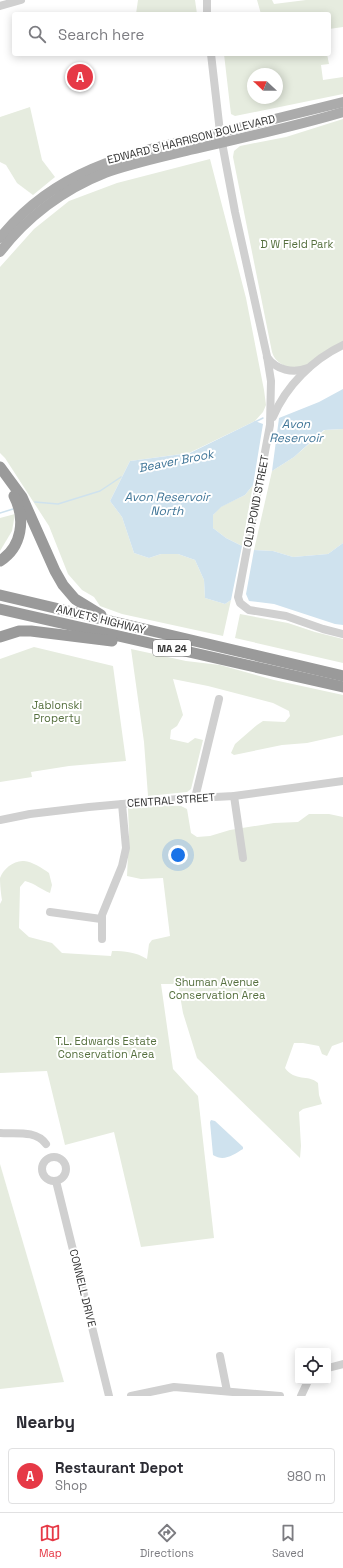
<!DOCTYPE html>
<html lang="en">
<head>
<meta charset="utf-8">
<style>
	body { margin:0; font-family:"Space Grotesk",sans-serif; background:#f2f2f3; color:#2b2b33 }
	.controls { position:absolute; right:12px; bottom:12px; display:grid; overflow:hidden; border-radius:4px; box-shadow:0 2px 10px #0003 }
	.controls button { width:36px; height:36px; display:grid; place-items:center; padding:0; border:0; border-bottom:1px solid #e1e1e2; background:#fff; color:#2b2b33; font:20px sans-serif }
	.compass { position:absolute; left:247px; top:68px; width:36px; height:36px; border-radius:50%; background:#fff; box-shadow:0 2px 10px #0003; rotate:292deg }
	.you { position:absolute; left:178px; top:855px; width:14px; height:14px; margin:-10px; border:3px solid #fff; border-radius:50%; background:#1a73e8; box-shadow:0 0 0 6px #1a73e833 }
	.badge { display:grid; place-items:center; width:26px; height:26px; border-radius:50%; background:#e63946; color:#fff; font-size:13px; font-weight:700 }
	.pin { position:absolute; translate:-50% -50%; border:2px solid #fff; box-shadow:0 1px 4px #0006 }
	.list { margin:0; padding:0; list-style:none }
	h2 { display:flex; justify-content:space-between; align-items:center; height:52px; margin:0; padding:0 16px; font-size:17px }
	h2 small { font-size:13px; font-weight:400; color:#7c7c81 }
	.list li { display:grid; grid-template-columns:26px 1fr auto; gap:12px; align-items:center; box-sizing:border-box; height:56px; margin:0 8px 8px; padding:0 8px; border:1px solid #e1e1e2; border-radius:4px }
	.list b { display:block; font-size:15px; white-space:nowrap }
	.list p { margin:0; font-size:13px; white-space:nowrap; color:#7c7c81 }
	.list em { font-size:13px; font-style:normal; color:#7c7c81 }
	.icon { flex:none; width:22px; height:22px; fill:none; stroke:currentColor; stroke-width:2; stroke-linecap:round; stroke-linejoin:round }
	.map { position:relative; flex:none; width:343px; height:1396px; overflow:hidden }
	.search { position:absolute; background:#fff; box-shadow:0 2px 10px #0003; left:12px; right:12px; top:12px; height:44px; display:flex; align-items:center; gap:10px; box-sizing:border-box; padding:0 14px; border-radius:4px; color:#7c7c81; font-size:15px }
	.sheet { height:116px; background:#fff }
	nav { display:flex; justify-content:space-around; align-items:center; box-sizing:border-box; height:56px; border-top:1px solid #e1e1e2; background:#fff; font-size:11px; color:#7c7c81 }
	nav a { display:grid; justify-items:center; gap:2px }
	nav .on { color:#e63946 }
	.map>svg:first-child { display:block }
	.green { fill:#e6ecdf; fill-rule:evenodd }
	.water { fill:#cfe2ee }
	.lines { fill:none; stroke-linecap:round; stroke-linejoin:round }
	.stream { stroke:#cfe2ee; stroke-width:1.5 }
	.minor { stroke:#d0d0d0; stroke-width:8 }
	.major { stroke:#ababab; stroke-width:10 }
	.highway { stroke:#9a9a9a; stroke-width:11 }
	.labels { text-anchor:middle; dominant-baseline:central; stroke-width:4; stroke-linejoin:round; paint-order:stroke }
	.shield { fill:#fff; stroke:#707070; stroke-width:1 }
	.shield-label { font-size:10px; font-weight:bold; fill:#333 }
	.street-label { font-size:11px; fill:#333; stroke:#fff }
	.park-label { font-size:11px; fill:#56703f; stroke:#fff }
	.water-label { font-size:12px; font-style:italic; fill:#3f7597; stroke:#fff }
</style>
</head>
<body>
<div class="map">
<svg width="343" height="1396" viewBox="0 0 343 1396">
	<rect width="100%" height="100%" fill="#fff"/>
	<g class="green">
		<path d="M138,0H195L197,14H136Z"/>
		<path d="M257,0H272L274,4L306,0H343V27L329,29V14H261Z"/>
		<path d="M224,54H327L329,64L321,65L323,80L343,77V94L235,116L231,114L230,106ZM253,74H277V98H253Z"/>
		<path d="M30,107L42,160L55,177L33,195L17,183L6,165L0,162V117Z"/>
		<path d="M343,119V341C331,348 317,361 306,366C293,371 276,366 272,352L233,157L234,151L240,146L286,137Z"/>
		<path d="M210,159L246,298L264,390L266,405L263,412L255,421L189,453L130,461L110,501L122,517L134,553L149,558L161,554H178L195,560L204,580L205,598L225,604L231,600L223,636L122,614L100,606L94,597L82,590L68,574L49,526L5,458L0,453V267L34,229L69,201L117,183Z"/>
		<path d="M343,429V543L328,554L293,557L273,551L254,550L272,471L294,457L325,430Z"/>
		<path d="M253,485L242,546L226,538L213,528V515L220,507L245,495Z"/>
		<path d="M15,514L12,531L0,551V518Z"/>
		<path d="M240,614L288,623L315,632L343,639V663L235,638Z"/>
		<path d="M34,647L113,666L126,761L69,766L31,772L32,777L0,782V659Z"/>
		<path d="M131,649L186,661L220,665L274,680L343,695V735L307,743L282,745L234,755L231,753L235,744L257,725L263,721L285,722L290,716L289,711L273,703L208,686L173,679L183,715L177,726L171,730L170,739L188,743L195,738L203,740L191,789L187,792L148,796L144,742Z"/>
		<path d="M153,805L181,806L187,809L191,833L197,837L210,836L230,830L274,823L298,822L309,814H329L343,817V1042L332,1046L327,1056L322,1054L319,1046L303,1043H294L285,1068C295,1082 308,1074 318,1083L319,1095L322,1104L303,1109L299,1112L301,1146L300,1158L197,1058L183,1013L178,984H161L173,1069L198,1096L214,1238L141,1247L114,1132L65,1145L47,1071L0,1073V904L2,900C1,894 0,885 0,878C3,869 14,860 24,861C33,862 42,868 49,873L52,885L50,893C40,889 36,884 25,881L20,887L19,928L29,937L52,943L62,953L111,956L112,951C125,951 136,952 147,959L149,944L152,940L170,936L163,878L141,879L127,876L129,834L128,808Z"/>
		<path d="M0,1164L64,1382L0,1389Z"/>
	</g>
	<g class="water">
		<path d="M343,389V429L324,430L294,457L272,471L279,418L319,402Z"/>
		<path d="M255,421L263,424L253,485L245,495L221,507L213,515V528L226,538L242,546L231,600L225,604L205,598L204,580L195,560L178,554H161L149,558L134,553L122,517L110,501L130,461L190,453Z"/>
		<path d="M343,543V625L335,624L274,604L249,601L246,594L254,550L273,551L293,557L328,554Z"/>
		<path d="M211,1120L215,1121L243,1147V1149C233,1155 224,1162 213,1155L210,1122Z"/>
	</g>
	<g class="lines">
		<g class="stream">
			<path d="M255,422L263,418"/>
			<path d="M35,502L58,504L100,491L121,477"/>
			<path d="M0,513L13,509"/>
		</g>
		<g class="minor">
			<path d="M207,0V14"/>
			<path d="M0,6L21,0"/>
			<path d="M211,54L220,132L235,212L267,356L271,381L270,425L238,597L240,603L249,610L286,616L323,629L343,634"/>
			<path d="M267,357C276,370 293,374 308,368"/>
			<path d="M273,417C286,386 313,359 343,345"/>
			<path d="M234,796L243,858"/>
			<path d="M195,798L219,699"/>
			<path d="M0,820L30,814L89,807L178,799L234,796L343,781"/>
			<path d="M50,912L101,919"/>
			<path d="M102,939V915L122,866L126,848L122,804"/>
			<path d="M0,1133C16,1134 36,1130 46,1144"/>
			<circle cx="54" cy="1169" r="12"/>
			<path d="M56,1181L109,1396"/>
			<path d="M220,1356L227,1391"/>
			<path d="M328,1368L343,1364"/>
			<path d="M131,1396L174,1387L280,1396"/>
			<path d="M301,1396L308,1381"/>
		</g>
		<g class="major">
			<path d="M0,238C58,165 137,152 222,132C262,122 303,112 343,102"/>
			<path d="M0,252C27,217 64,189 105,173C133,163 162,157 190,150C241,138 293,127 343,112"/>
		</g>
		<g class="highway">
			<path d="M0,467L22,497L55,571L63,585L75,599L101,615"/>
			<path d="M0,561C22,547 26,519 14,496"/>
			<path d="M0,595L343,676"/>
			<path d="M0,609L343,687"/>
			<path d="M0,637L19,631H31L112,641"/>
		</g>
	</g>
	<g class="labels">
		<rect class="shield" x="153" y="640" width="38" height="16" rx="3"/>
		<g class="shield-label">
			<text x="172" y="648">MA 24</text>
		</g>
		<g class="street-label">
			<text transform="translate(191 139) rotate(-14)">EDWARD S HARRISON BOULEVARD</text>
			<text transform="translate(256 501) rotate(-79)">OLD POND STREET</text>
			<text transform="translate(101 619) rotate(14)">AMVETS HIGHWAY</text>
			<text transform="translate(171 800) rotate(-4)">CENTRAL STREET</text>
			<text transform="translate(83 1288) rotate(76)">CONNELL DRIVE</text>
		</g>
		<g class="park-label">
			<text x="297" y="244">D W Field Park</text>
			<text x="57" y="705">Jablonski<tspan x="57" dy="13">Property</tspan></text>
			<text x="217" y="982">Shuman Avenue<tspan x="217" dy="13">Conservation Area</tspan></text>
			<text x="106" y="1041">T.L. Edwards Estate<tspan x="106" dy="13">Conservation Area</tspan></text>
		</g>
		<g class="water-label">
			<text x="296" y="424">Avon<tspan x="296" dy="14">Reservoir</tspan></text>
			<text transform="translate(176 461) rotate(-11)">Beaver Brook</text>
			<text x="167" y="497">Avon Reservoir<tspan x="167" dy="14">North</tspan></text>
		</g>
	</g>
</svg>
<div class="controls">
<button><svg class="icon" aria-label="locate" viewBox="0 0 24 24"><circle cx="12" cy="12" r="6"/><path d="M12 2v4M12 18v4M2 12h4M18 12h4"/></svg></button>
</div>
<svg class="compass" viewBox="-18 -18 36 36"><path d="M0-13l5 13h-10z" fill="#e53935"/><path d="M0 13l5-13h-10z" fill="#7c7c81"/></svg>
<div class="you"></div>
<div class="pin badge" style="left:80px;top:77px">A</div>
<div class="search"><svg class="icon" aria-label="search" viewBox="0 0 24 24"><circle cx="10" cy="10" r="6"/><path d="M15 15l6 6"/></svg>Search here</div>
</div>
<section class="sheet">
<h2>Nearby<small></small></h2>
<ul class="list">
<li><span class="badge">A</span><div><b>Restaurant Depot</b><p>Shop</p></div><em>980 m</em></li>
</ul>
</section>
<nav>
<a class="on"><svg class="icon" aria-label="map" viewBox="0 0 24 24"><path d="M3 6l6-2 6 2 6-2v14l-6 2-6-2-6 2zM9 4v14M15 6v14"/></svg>Map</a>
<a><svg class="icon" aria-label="directions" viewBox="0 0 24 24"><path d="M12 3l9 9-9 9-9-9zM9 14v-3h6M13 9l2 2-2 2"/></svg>Directions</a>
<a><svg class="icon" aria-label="saved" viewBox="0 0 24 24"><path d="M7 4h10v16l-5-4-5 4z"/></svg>Saved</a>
</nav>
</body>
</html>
